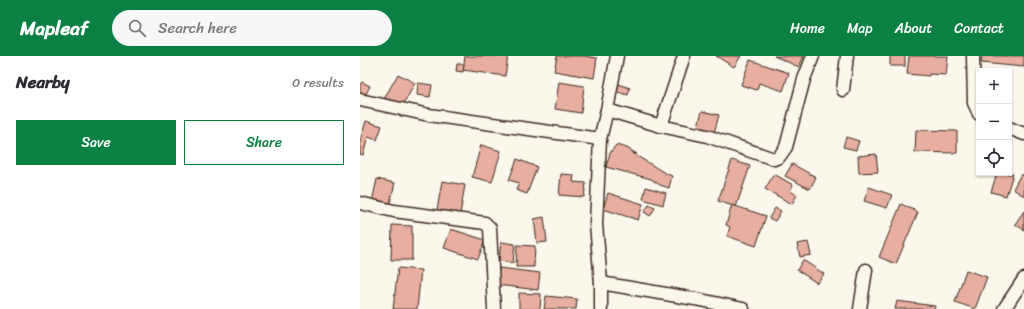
<!DOCTYPE html>
<html lang="en">
<head>
<meta charset="utf-8">
<style>
	body { margin:0; font-family:Sriracha,sans-serif; background:#f7f7f7; color:#2b2b33 }
	.controls { position:absolute; right:12px; top:12px; display:grid; overflow:hidden; border-radius:0px; box-shadow:0 1px 3px #0004 }
	.controls button { width:36px; height:36px; display:grid; place-items:center; padding:0; border:0; border-bottom:1px solid #e1e1e2; background:#fff; color:#2b2b33; font:20px sans-serif }
	.list { margin:0; padding:0; list-style:none }
	h2 { display:flex; justify-content:space-between; align-items:center; height:52px; margin:0; padding:0 16px; font-size:17px }
	h2 small { font-size:13px; font-weight:400; color:#7c7c81 }
	.actions { display:flex; gap:8px; padding:12px 16px }
	.actions a { flex:1; padding:9px 0; border:1px solid #0b8043; border-radius:0px; text-align:center; font-size:14px; color:#0b8043 }
	.actions .main { background:#0b8043; color:#fff }
	.icon { flex:none; width:22px; height:22px; fill:none; stroke:currentColor; stroke-width:2; stroke-linecap:round; stroke-linejoin:round }
	.map { position:relative; flex:none; width:664px; height:253px; overflow:hidden }
	header { display:flex; align-items:center; gap:24px; box-sizing:border-box; height:56px; padding:0 20px; background:#0b8043; color:#fff }
	header strong { font-size:19px }
	nav { display:flex; gap:22px; margin-inline-start:auto; font-size:14px }
	.search { width:280px; height:36px; background:#f7f7f7; display:flex; align-items:center; gap:10px; box-sizing:border-box; padding:0 14px; border-radius:22px; color:#7c7c81; font-size:15px }
	main { display:flex }
	aside { flex:1; background:#fff }
	.map>svg:first-child { display:block }
	.building { fill:#e7aea1; stroke:#3b2a1e }
	.lines { fill:none; stroke-linecap:round; stroke-linejoin:round }
	.street-casing { stroke:#3b2a1e; stroke-width:15 }
	.street { stroke:#fbf7ec; stroke-width:12 }
</style>
</head>
<body>
<header>
<strong>Mapleaf</strong>
<div class="search"><svg class="icon" aria-label="search" viewBox="0 0 24 24"><circle cx="10" cy="10" r="6"/><path d="M15 15l6 6"/></svg>Search here</div>
<nav><a>Home</a><a>Map</a><a>About</a><a>Contact</a></nav>
</header>
<main>
<aside>
<h2>Nearby<small>0 results</small></h2>
<ul class="list">
</ul>
<div class="actions"><a class="main">Save</a><a>Share</a></div>
</aside>
<div class="map">
<svg width="664" height="253" viewBox="0 0 664 253">
	<rect width="100%" height="100%" fill="#fbf7ec"/>
	<filter id="ink" filterUnits="userSpaceOnUse"><feTurbulence type="fractalNoise" baseFrequency=".025" numOctaves="2"/><feDisplacementMap in="SourceGraphic" scale="8" xChannelSelector="R" yChannelSelector="G"/><feConvolveMatrix kernelMatrix="1 2 1 2 8 2 1 2 1" color-interpolation-filters="sRGB"/></filter>
	<g filter="url(#ink)">
		<g class="building">
			<path d="M105,0H148L145,20L103,14Z"/>
			<path d="M197,0H224L237,2L234,22L194,15Z"/>
			<path d="M356,0H381L374,11Z"/>
			<path d="M414,0H444L439,11Z"/>
			<rect x="530" y="0" width="15" height="10"/>
			<path d="M549,0H588L586,19L569,18V20L547,18Z"/>
			<path d="M622,0H664V11L621,7Z"/>
			<path d="M390,4L429,17L423,35L399,27L397,34L381,29Z"/>
			<path d="M97,8H104L103,16L96,15Z"/>
			<path d="M38,18L55,27L41,53L24,43Z"/>
			<path d="M2,26L10,30L6,38L0,35V29Z"/>
			<path d="M199,26L224,30L221,57L195,53Z"/>
			<path d="M58,27L72,29L70,41L57,39Z"/>
			<path d="M259,28L270,32L268,39L257,36Z"/>
			<path d="M342,55L359,59L353,81L336,77Z"/>
			<path d="M6,65L22,70L17,84L8,81L3,99L0,98V85Z"/>
			<path d="M556,74L597,75V97L555,96Z"/>
			<path d="M486,81L499,85L496,94L483,91Z"/>
			<path d="M121,89L141,95L132,126L112,121Z"/>
			<path d="M256,89L267,92L277,98L272,97L305,117L312,120L309,132L300,129L291,123L246,111L250,97Z"/>
			<path d="M516,98L518,116L499,117L498,100Z"/>
			<path d="M157,103L177,111L167,138L156,134L159,127L149,124Z"/>
			<path d="M372,104L390,110L376,151L358,145Z"/>
			<path d="M432,108L456,121L450,133L425,120Z"/>
			<path d="M637,117L653,118L646,140L631,136Z"/>
			<path d="M201,118L214,119L213,126L226,127L224,141L199,139Z"/>
			<path d="M414,118L433,129L430,135L437,139L432,148L405,133Z"/>
			<path d="M661,118L664,120V140L653,133Z"/>
			<path d="M17,123L35,127L27,159L10,155Z"/>
			<path d="M82,125L105,129L99,164L76,160Z"/>
			<path d="M286,131L306,137L303,149L283,143Z"/>
			<path d="M509,131L532,139L527,152L504,145Z"/>
			<path d="M248,137L283,148L278,164L243,153Z"/>
			<path d="M541,148L558,156L536,208L519,201Z"/>
			<path d="M289,149L295,152L290,160L284,156Z"/>
			<path d="M372,149L406,160L396,190L367,180L370,171L366,169Z"/>
			<path d="M415,152L421,155L415,165L409,162Z"/>
			<path d="M664,155V174L655,168Z"/>
			<path d="M184,161L187,186L177,187L174,163Z"/>
			<path d="M32,169L52,170V204H31Z"/>
			<path d="M91,173L125,184L118,203L84,192Z"/>
			<path d="M141,186L155,188L153,207L139,205Z"/>
			<path d="M448,186L451,199L440,201L437,188Z"/>
			<path d="M157,189L175,190L174,211H156Z"/>
			<path d="M443,204L464,218L457,227L437,214Z"/>
			<path d="M38,212L61,214L57,253H33Z"/>
			<path d="M139,212L180,217L178,234L137,229Z"/>
			<path d="M606,214L627,221L615,253L595,246Z"/>
			<path d="M159,237L181,238L180,253H159Z"/>
			<path d="M186,240L217,243L216,253H184Z"/>
			<path d="M537,245L575,250L574,253H535Z"/>
		</g>
		<g class="lines">
			<g class="street-casing">
				<g id="street">
					<path d="M613,0L614,47L619,58"/>
					<path d="M483,34L487,0"/>
					<path d="M0,44L69,59L240,83"/>
					<path d="M247,54L301,70L347,80L414,103L419,101L426,91L444,23L453,0"/>
					<path d="M301,70L324,0"/>
					<path d="M649,72L664,78"/>
					<path d="M0,147L34,155L125,167L130,172L134,253"/>
					<path d="M241,227L341,244L383,253"/>
					<path d="M241,253V227L236,168L240,83L247,54L257,0"/>
					<path d="M500,253L506,214"/>
					<path d="M644,253L664,223"/>
				</g>
			</g>
			<use href="#street" class="street"/>
		</g>
	</g>
</svg>
<div class="controls">
<button>+</button>
<button>−</button>
<button><svg class="icon" aria-label="locate" viewBox="0 0 24 24"><circle cx="12" cy="12" r="6"/><path d="M12 2v4M12 18v4M2 12h4M18 12h4"/></svg></button>
</div>
</div>
</main>
</body>
</html>
